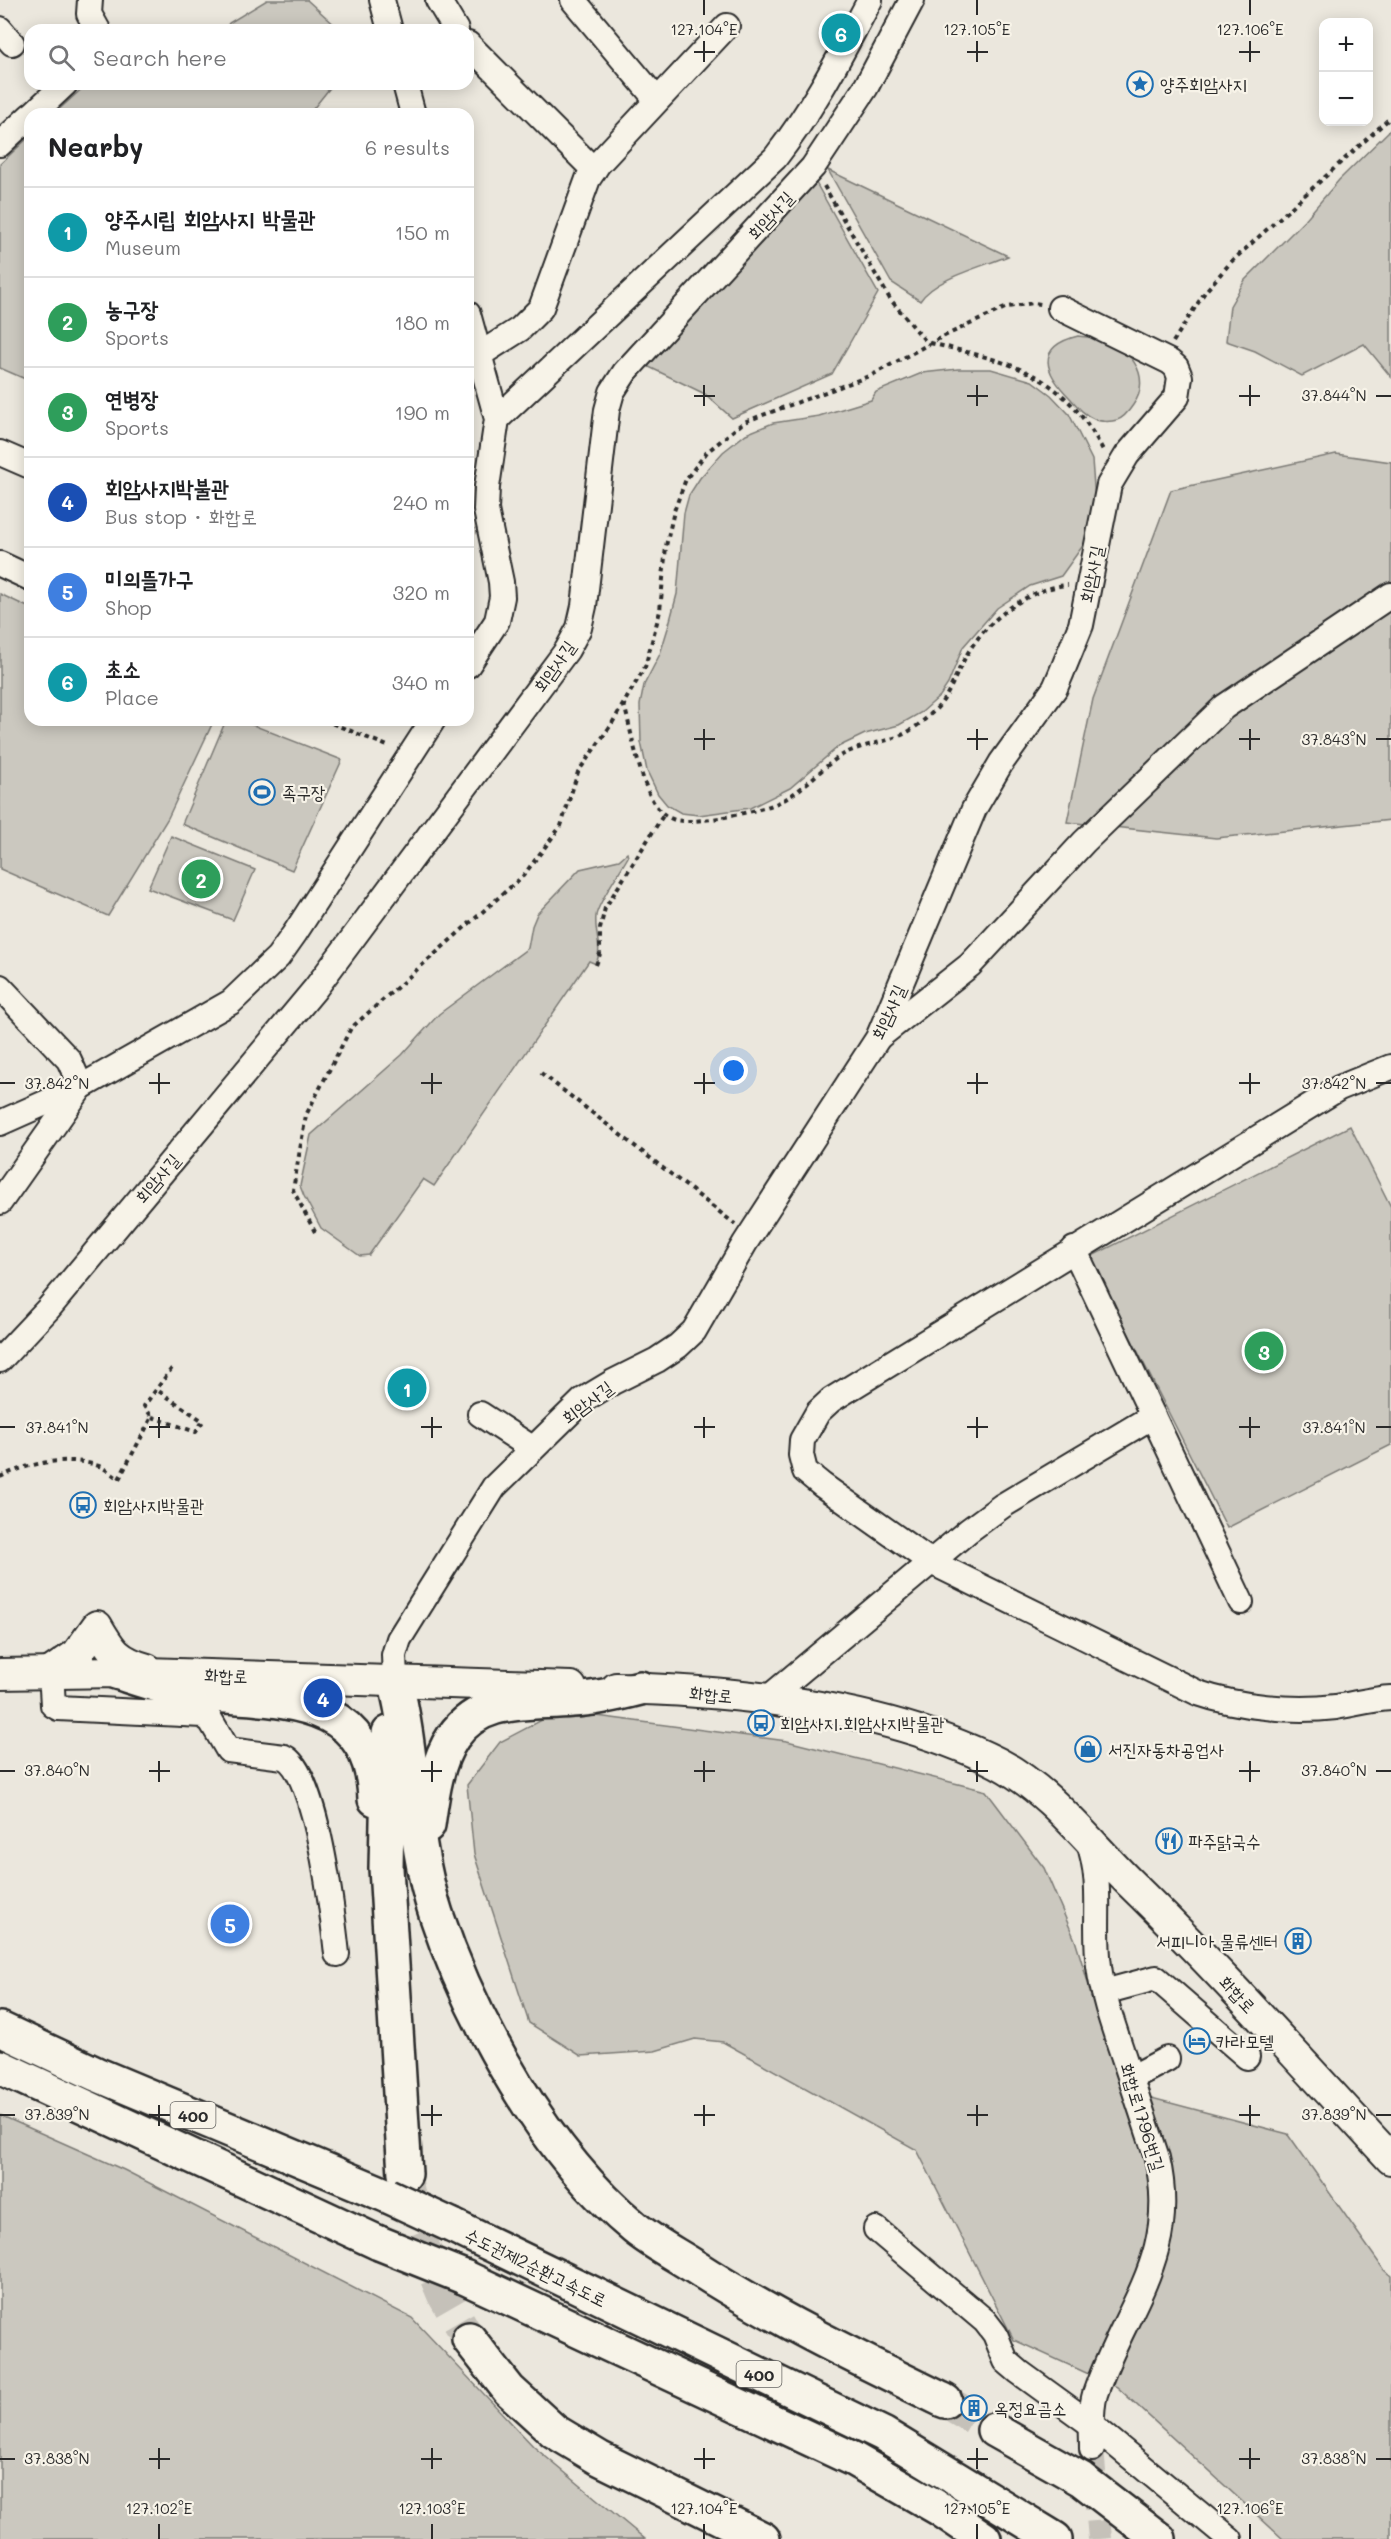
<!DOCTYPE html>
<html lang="en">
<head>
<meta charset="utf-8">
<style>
	body { margin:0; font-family:Mali,"Poor Story",sans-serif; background:#f6f6f6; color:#202124 }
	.controls { position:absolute; right:18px; top:18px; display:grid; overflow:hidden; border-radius:12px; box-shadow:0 3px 15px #0003 }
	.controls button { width:54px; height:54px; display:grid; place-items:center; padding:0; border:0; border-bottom:2px solid #e0e0e0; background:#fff; color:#202124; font:30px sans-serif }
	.you { position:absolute; left:734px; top:1071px; width:21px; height:21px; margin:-15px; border:4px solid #fff; border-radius:50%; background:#1a73e8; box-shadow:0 0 0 9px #1a73e833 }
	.badge { display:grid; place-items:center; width:39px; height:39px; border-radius:50%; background:#1f6fb2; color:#fff; font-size:20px; font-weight:700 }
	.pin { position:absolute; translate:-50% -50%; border:3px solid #fff; box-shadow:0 2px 6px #0006 }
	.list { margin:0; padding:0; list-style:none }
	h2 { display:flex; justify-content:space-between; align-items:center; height:78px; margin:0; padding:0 24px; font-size:26px }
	h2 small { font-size:20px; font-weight:400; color:#757577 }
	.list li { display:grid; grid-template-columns:39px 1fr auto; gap:18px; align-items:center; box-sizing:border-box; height:90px; padding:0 24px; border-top:2px solid #e0e0e0 }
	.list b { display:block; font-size:22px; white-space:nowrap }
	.list p { margin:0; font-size:20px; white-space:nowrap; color:#757577 }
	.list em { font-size:20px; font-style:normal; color:#757577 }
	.icon { flex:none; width:33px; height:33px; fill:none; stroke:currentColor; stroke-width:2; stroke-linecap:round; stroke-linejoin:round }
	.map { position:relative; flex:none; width:1391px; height:2539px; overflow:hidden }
	.search { position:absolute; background:#fff; box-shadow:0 3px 15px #0003; left:24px; top:24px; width:450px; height:66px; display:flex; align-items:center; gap:15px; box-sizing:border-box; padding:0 21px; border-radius:18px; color:#757577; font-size:22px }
	.panel { position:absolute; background:#fff; box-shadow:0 3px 15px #0003; left:24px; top:108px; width:450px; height:618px; border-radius:18px }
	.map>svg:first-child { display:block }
	.green { fill:#cbc8bf; stroke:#7b7a75; stroke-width:1.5 }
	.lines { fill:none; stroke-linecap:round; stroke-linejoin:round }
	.minor-tunnel { stroke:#c5c1b9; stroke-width:24; stroke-dasharray:24 12; stroke-linecap:butt }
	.highway-tunnel { stroke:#c5c1b9; stroke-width:33; stroke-dasharray:33 16; stroke-linecap:butt }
	.minor-casing { stroke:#2b2b2b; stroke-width:28 }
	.major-casing { stroke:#2b2b2b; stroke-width:34 }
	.highway-casing { stroke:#2b2b2b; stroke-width:38 }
	.path { stroke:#2b2b2b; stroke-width:4; stroke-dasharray:4.5 4.5; stroke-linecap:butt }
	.minor { stroke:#f7f3e8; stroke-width:24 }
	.major { stroke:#f7f3e8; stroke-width:30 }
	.highway { stroke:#f7f3e8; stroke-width:33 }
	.highway-bridge-casing { stroke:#2b2b2b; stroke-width:38; stroke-linecap:butt }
	.highway-bridge { stroke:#f7f3e8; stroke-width:33 }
	.ticks { fill:none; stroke:#2b2b2b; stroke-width:2 }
	.labels { text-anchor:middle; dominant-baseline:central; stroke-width:4.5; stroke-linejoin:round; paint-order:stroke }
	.shield { fill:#f7f3e8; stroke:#686764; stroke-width:1.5 }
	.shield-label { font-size:16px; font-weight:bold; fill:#2b2b2b }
	.poi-label { font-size:18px; fill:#2b2b2b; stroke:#f7f3e8; text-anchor:start }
	.street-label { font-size:18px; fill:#2b2b2b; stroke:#f7f3e8 }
	.ticks-label { font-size:15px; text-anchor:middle; fill:#2b2b2b; stroke:#f7f3e8; stroke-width:4.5; stroke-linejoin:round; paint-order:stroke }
</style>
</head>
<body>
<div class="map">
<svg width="1391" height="2539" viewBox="0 0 1391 2539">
	<rect width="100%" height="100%" fill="#ebe7dd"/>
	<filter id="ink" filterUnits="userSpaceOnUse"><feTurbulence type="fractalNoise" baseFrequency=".0167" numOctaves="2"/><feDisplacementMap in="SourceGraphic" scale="12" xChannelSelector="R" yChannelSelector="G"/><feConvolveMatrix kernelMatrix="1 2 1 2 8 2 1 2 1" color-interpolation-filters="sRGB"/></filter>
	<g filter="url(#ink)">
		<g class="green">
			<path d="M267,0H307L337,27V30H225L229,23Z"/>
			<path d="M87,84H333L309,114H54Z"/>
			<path d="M1391,129V377L1364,344L1302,376L1255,351L1226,341L1230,306L1245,280L1304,221L1339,180Z"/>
			<path d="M30,136V381L0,368V164Z"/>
			<path d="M828,170L1008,256C982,267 935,278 920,301L891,282Z"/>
			<path d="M816,183L878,293L832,374L732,418L705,394L647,366Z"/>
			<path d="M1078,336C1084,337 1091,337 1097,338C1128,344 1154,376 1133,405C1129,411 1124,418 1117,420C1111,422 1100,422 1094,419C1084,415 1077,406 1070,398C1045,373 1034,347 1078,336Z"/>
			<path d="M958,369H991L1032,381L1051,395L1069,414L1092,460L1095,500L1087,540L1061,576L1030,586L997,608L963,647L948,684L940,696L922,712L899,725L865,734L838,747L790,788L750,808L699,815L681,813L667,805L658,794L647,771L641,742L640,705L644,685L660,654L668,628L677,594L684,513L689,495L700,478L723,452L746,434L773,423L819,416L871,400L876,392L922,373Z"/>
			<path d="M1336,454L1391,462V820L1216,838L1067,822L1093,699L1171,490Z"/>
			<path d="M0,594L30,608V720H214L168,818L108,916L0,869Z"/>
			<path d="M226,720H240L342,760L292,870L182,824Z"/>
			<path d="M171,836L255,870L233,920L148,888Z"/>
			<path d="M627,853L628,857C621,870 597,904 596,916C594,933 603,948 596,964L589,961L434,1186L423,1179L369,1255L360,1256L321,1228L304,1196L300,1186L311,1135L402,1055L439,1014L528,948L532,926L537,914L580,869L619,860Z"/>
			<path d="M1350,1126L1391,1207V1445L1227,1528L1090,1257Z"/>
			<path d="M559,1711L787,1741L986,1791L1044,1868L1075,1940L1121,2090L1288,2134L1384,2270L1391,2276V2539H1283L1117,2387L1014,2340L917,2150L723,2042L695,2039L655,2051L581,2056L529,2023L474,1854L467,1785L500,1742Z"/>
			<path d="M0,2115L124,2170L412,2318L534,2447L645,2539H0Z"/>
		</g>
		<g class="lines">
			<path class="minor-tunnel" d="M1092,2449L1100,2539"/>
			<g class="highway-tunnel">
				<path d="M407,2185L416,2229L443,2294L469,2339"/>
				<path d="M945,2401L994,2430"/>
			</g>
			<g class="minor-casing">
				<g id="minor">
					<path d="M90,0L89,14L98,30"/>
					<path d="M382,0L390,30"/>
					<path d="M438,0L456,30"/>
					<path d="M573,0L657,100"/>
					<path d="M0,29L12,43"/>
					<path d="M468,44L594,170"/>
					<path d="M405,84L413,114"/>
					<path d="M33,114L65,84"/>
					<path d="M0,144L30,116"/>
					<path d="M468,314L497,419L487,487L486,510L501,582L502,597L497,621L468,665"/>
					<path d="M479,355L520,329L541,308L588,179L598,164L727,26"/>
					<path d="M497,419L775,158C814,108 840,56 870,0"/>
					<path d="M0,453L30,466"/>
					<path d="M0,564L30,578"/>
					<path d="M0,987L69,1060L81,1087L0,1202"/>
					<path d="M880,1036L970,965L1084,842L1224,707L1391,595"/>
					<path d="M1391,1067L1339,1088L831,1400L818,1412L802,1440L801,1455L805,1471L822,1485L931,1562L1198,1693C1238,1707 1293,1712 1336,1707C1355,1704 1372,1699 1391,1698"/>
					<path d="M0,1123L81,1087L231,1002L278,957L295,933L433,720"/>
					<path d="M1074,1249L1241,1602"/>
					<path d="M0,1360L48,1309L315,989L567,650L579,628L584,606L607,410L612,392L625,372L813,167L866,87L912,0"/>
					<path d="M480,1414L532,1448"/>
					<path d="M51,1672L53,1705L58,1708L203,1715L211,1721L228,1750L284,1757C317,1772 333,1917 337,1954"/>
					<path d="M395,1680L394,1655L399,1639L494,1487L583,1400L613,1382L657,1360L678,1346L694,1331L745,1243L878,1038L974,809L1001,763L1055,688L1061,674L1081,625L1109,485L1127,455L1177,397L1180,377L1176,367L1170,362L1060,308"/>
					<path d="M767,1699L968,1531L1002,1506L1153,1416"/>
					<path d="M1088,1840C1104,1886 1093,1921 1099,1966C1103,1998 1114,2028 1124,2058C1135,2092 1146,2125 1157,2158C1180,2256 1124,2308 1095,2394C1090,2411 1092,2431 1092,2449"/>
					<path d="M1104,1992L1156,1978L1247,2057"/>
					<path d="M1131,2078L1167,2059"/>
					<path d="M876,2229L985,2321L995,2334L1006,2361L1019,2372L1092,2425L1230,2539"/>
				</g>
			</g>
			<g class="major-casing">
				<g id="major">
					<path d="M51,1672L77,1654L97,1626C112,1652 118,1661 147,1669"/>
					<path d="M0,1674L116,1672L571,1687"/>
					<path d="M616,1688C740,1691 887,1707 998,1763C1051,1791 1090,1844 1132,1885C1222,1973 1306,2067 1391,2159"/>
				</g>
			</g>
			<g class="highway-casing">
				<g id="highway">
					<path d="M116,1672C141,1680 166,1689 192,1693C270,1703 371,1688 375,1799"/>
					<path d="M395,1680C415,1757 411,1839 436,1914C472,2022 546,2155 635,2228C652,2242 673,2253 692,2265C772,2317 859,2359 945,2401"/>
					<path d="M389,1733L386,1868L405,2174"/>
					<path d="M428,1825C432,1796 436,1762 453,1737C481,1696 529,1704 572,1700C595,1699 617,1694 640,1688"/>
					<path d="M0,2029L96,2074L388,2196"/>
					<path d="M0,2067L379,2243"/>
					<path d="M453,2226L883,2434L1055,2539"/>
					<path d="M464,2277L853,2459L940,2509L984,2539"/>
					<path d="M469,2339L509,2390L554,2431L599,2458L763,2539"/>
					<path d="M994,2430L1081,2479L1159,2539"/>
				</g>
			</g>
			<g class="path">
				<path d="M824,186L890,299L928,344"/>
				<path d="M1173,342L1205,292L1231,262L1391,117"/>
				<path d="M930,343C1012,363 1062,371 1104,452"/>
				<path d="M624,704C631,730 641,788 657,807C661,813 668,818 675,820C697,825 762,811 782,801C803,790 819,770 839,757C857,745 880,744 899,736C911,732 927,718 936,709C950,695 955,675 965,658C984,622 1027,588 1068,585"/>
				<path d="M324,720L390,747"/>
				<path d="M596,965L600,954V929L605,908L664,814"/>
				<path d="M541,1073L735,1224"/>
				<path d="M315,1232L293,1190L306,1115L351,1028L523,876L561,826L578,772L611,725L645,667L660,611L666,546L674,511L686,479L707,452L744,422L872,375L940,338L1007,307L1034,303L1041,304"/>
				<path d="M152,1417L196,1432L203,1421L157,1390"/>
				<path d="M0,1477C29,1463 67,1455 99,1466C106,1469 113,1475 119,1479L152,1417L144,1406L172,1368"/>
			</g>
			<use href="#minor" class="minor"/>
			<use href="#major" class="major"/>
			<use href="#highway" class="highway"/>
			<g class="highway-bridge-casing">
				<g id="highway-bridge">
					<path d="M388,2196L453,2226"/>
					<path d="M379,2243L464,2277"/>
				</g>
			</g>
			<use href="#highway-bridge" class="highway-bridge"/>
		</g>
	</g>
	<path class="ticks" d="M704,0V15M977,0V15M1250,0V15M704,41V62M977,41V62M1250,41V62M694,52H715M967,52H988M1239,52H1260M704,385V406M977,385V406M1250,385V406M694,396H715M967,396H988M1239,396H1260M1376,396H1391M704,729V750M977,729V750M1250,729V750M694,739H715M967,739H988M1239,739H1260M1376,739H1391M159,1073V1094M432,1073V1094M704,1073V1094M977,1073V1094M1250,1073V1094M0,1083H15M149,1083H170M421,1083H442M694,1083H715M967,1083H988M1239,1083H1260M1376,1083H1391M159,1417V1438M432,1417V1438M704,1417V1438M977,1417V1438M1250,1417V1438M0,1427H15M149,1427H170M421,1427H442M694,1427H715M967,1427H988M1239,1427H1260M1376,1427H1391M159,1761V1782M432,1761V1782M704,1761V1782M977,1761V1782M1250,1761V1782M0,1771H15M149,1771H170M421,1771H442M694,1771H715M967,1771H988M1239,1771H1260M1376,1771H1391M159,2105V2126M432,2105V2126M704,2105V2126M977,2105V2126M1250,2105V2126M0,2115H15M149,2115H170M421,2115H442M694,2115H715M967,2115H988M1239,2115H1260M1376,2115H1391M159,2448V2469M432,2448V2469M704,2448V2469M977,2448V2469M1250,2448V2469M0,2459H15M149,2459H170M421,2459H442M694,2459H715M967,2459H988M1239,2459H1260M1376,2459H1391M159,2524V2539M432,2524V2539M704,2524V2539M977,2524V2539M1250,2524V2539"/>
	<defs>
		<g id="sight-ring" transform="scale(1.35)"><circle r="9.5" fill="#f7f3e8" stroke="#1f6fb2" stroke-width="1.5"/><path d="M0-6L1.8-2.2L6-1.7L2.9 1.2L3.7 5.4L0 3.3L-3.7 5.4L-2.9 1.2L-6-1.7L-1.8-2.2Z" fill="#1f6fb2"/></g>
		<g id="stadium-ring" transform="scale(1.35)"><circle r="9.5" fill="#f7f3e8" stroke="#1f6fb2" stroke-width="1.5"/><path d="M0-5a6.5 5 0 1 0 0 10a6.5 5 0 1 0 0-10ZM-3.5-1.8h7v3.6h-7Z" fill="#1f6fb2"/></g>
		<g id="bus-ring" transform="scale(1.35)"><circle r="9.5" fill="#f7f3e8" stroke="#1f6fb2" stroke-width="1.5"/><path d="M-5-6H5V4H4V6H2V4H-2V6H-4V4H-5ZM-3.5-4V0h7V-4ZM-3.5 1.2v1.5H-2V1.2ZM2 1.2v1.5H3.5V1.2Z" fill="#1f6fb2"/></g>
		<g id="shop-ring" transform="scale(1.35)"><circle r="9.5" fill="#f7f3e8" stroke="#1f6fb2" stroke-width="1.5"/><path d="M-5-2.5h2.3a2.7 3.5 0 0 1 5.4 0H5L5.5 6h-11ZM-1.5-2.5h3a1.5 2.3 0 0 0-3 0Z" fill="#1f6fb2"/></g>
		<g id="restaurant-ring" transform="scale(1.35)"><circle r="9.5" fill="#f7f3e8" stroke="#1f6fb2" stroke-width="1.5"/><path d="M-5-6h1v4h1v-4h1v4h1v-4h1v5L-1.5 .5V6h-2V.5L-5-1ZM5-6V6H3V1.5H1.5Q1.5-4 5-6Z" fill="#1f6fb2"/></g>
		<g id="building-ring" transform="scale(1.35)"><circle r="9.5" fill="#f7f3e8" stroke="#1f6fb2" stroke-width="1.5"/><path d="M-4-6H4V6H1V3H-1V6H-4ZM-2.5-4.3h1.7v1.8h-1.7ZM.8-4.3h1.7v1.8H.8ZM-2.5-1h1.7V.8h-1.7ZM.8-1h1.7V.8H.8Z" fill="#1f6fb2"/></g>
		<g id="hotel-ring" transform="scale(1.35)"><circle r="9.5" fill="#f7f3e8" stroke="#1f6fb2" stroke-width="1.5"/><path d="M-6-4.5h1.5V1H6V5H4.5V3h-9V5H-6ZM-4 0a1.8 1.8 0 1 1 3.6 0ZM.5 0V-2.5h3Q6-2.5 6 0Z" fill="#1f6fb2"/></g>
	</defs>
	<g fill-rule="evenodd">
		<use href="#sight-ring" x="1140" y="84"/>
		<use href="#stadium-ring" x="262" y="792"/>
		<use href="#bus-ring" x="83" y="1505"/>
		<use href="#bus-ring" x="761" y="1723"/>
		<use href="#shop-ring" x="1088" y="1749"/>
		<use href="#restaurant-ring" x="1169" y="1841"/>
		<use href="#building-ring" x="1298" y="1941"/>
		<use href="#hotel-ring" x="1197" y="2041"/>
		<use href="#building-ring" x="974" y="2408"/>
	</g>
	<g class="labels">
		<g class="shield">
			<rect x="170.5" y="2102" width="45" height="26" rx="4.5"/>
			<rect x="736.5" y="2361" width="45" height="26" rx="4.5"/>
		</g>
		<g class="shield-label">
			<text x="193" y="2115">400</text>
			<text x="759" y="2374">400</text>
		</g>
		<g class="poi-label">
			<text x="1160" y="84">양주회암사지</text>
			<text x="282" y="792">족구장</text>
			<text x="103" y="1505">회암사지박물관</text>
			<text x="780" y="1723">회암사지.회암사지박물관</text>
			<text x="1108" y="1749">서진자동차공업사</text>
			<text x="1188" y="1841">파주닭국수</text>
			<text x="1278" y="1941" text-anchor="end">서피니아 물류센터</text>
			<text x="1216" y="2041">카라모텔</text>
			<text x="994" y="2408">옥정요금소</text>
		</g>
		<g class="street-label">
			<text transform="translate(770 215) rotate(-48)">회암사길</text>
			<text transform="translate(1091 574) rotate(-79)">회암사길</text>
			<text transform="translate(554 666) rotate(-55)">회암사길</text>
			<text transform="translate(888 1012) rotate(-66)">회암사길</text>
			<text transform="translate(157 1178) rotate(-50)">회암사길</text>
			<text transform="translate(587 1402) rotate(-37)">회암사길</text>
			<text transform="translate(226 1675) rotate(2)">화합로</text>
			<text transform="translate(711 1694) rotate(5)">화합로</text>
			<text transform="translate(1238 1994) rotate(47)">화합로</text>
			<text transform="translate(1143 2117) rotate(73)">화합로1796번길</text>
			<text transform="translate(536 2267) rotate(26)">수도권제2순환고속도로</text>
		</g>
	</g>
	<g class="ticks-label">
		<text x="704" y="35">127.104°E</text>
		<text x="977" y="35">127.105°E</text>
		<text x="1250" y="35">127.106°E</text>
		<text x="1334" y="401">37.844°N</text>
		<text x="1334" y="745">37.843°N</text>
		<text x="57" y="1089">37.842°N</text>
		<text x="1334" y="1089">37.842°N</text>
		<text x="57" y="1433">37.841°N</text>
		<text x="1334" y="1433">37.841°N</text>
		<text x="57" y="1776">37.840°N</text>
		<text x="1334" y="1776">37.840°N</text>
		<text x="57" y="2120">37.839°N</text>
		<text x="1334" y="2120">37.839°N</text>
		<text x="57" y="2464">37.838°N</text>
		<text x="1334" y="2464">37.838°N</text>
		<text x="159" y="2514">127.102°E</text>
		<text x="432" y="2514">127.103°E</text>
		<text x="704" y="2514">127.104°E</text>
		<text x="977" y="2514">127.105°E</text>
		<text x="1250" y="2514">127.106°E</text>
	</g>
</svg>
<div class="controls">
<button>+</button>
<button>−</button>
</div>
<div class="you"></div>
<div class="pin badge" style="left:407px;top:1388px;background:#0f9aa8">1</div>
<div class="pin badge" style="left:201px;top:879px;background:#2e9e5b">2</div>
<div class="pin badge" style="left:1264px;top:1351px;background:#2e9e5b">3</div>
<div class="pin badge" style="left:323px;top:1698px;background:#1a4fb4">4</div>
<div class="pin badge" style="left:230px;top:1924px;background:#3f7fe0">5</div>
<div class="pin badge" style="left:841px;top:33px;background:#0f9aa8">6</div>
<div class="search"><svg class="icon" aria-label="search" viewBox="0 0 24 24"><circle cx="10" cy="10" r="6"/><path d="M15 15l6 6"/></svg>Search here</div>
<section class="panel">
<h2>Nearby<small>6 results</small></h2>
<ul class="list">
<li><span class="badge" style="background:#0f9aa8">1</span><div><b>양주시립 회암사지 박물관</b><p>Museum</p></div><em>150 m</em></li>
<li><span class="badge" style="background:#2e9e5b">2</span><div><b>농구장</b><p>Sports</p></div><em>180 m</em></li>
<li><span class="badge" style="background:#2e9e5b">3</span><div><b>연병장</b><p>Sports</p></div><em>190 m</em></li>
<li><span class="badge" style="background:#1a4fb4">4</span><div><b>회암사지박불관</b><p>Bus stop · 화합로</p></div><em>240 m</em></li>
<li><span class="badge" style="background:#3f7fe0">5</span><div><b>미의뜰가구</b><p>Shop</p></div><em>320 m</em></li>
<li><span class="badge" style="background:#0f9aa8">6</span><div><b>초소</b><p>Place</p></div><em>340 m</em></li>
</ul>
</section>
</div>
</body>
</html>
